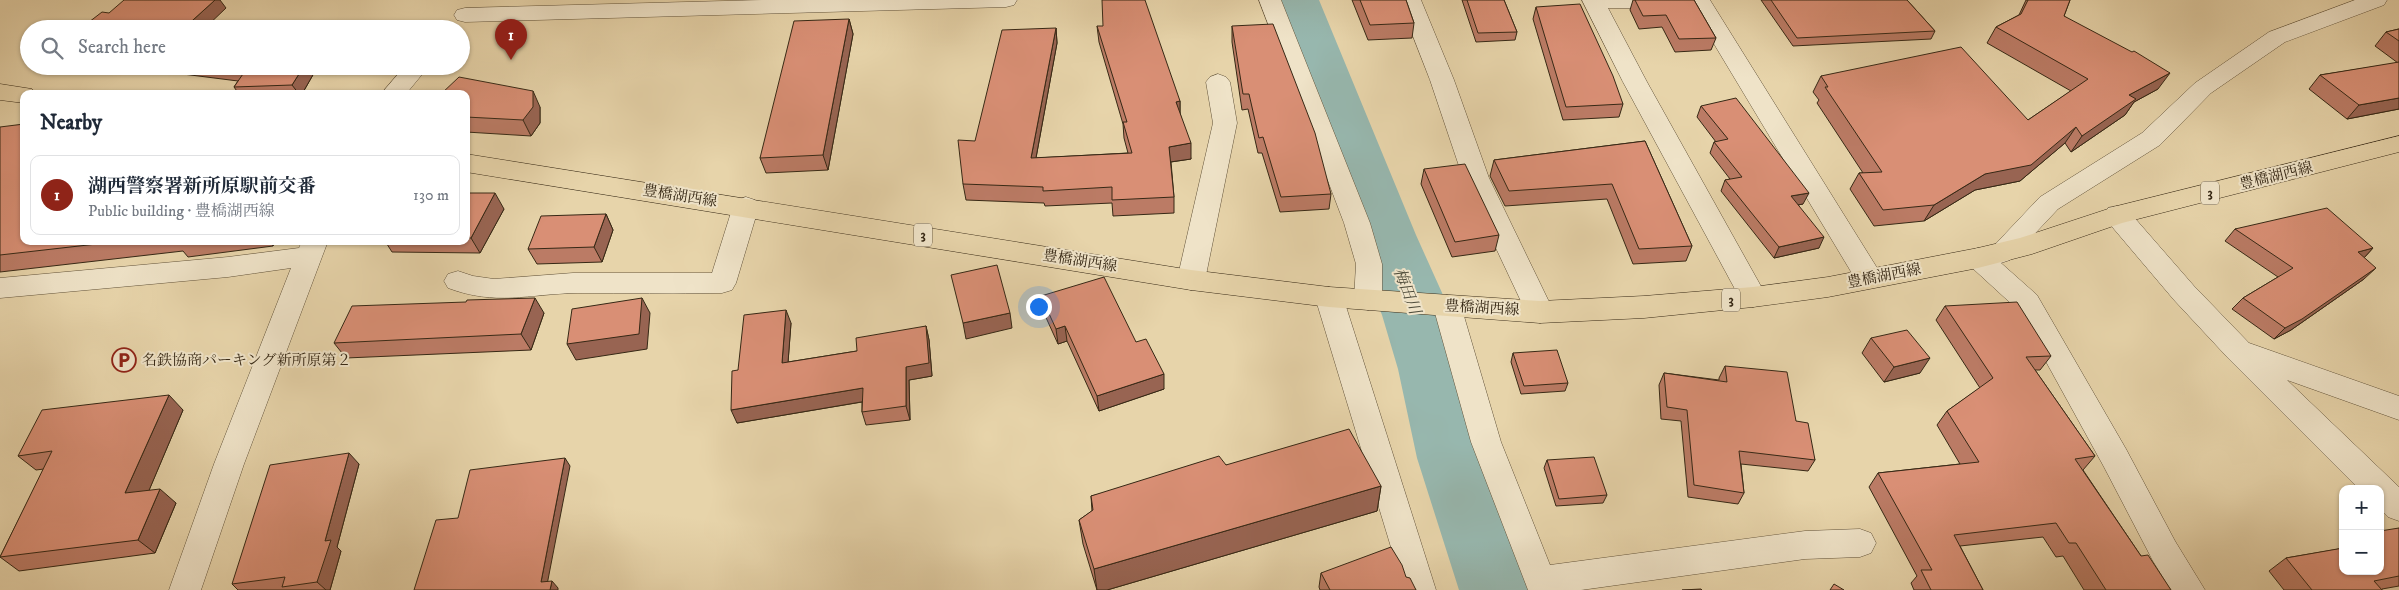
<!DOCTYPE html>
<html lang="en">
<head>
<meta charset="utf-8">
<style>
	body { margin:0; font-family:"IM FELL DW Pica","Noto Serif JP",serif; background:#f6f6f7; color:#1f2937 }
	.controls { position:absolute; right:15px; bottom:15px; display:grid; overflow:hidden; border-radius:10px; box-shadow:0 1px 4px #0004 }
	.controls button { width:45px; height:45px; display:grid; place-items:center; padding:0; border:0; border-bottom:1px solid #e0e1e3; background:#fff; color:#1f2937; font:25px sans-serif }
	.you { position:absolute; left:1038px; top:306px; width:18px; height:18px; margin:-12px; border:4px solid #fff; border-radius:50%; background:#1a73e8; box-shadow:0 0 0 8px #1a73e833 }
	.badge { display:grid; place-items:center; width:32px; height:32px; border-radius:50%; background:#8f2418; color:#fff; font-size:16px; font-weight:700 }
	.pin { position:absolute; translate:-50% -41px; filter:drop-shadow(0 1px 2px #0008) }
	.pin::after { content:''; position:absolute; top:26px; width:18px; height:15px; background:inherit; clip-path:polygon(0 0,100% 0,50% 100%) }
	.list { margin:0; padding:0; list-style:none }
	h2 { display:flex; justify-content:space-between; align-items:center; height:65px; margin:0; padding:0 20px; font-size:21px }
	h2 small { font-size:16px; font-weight:400; color:#747a83 }
	.list li { display:grid; grid-template-columns:32px 1fr auto; gap:15px; align-items:center; box-sizing:border-box; height:80px; margin:0 10px 10px; padding:0 10px; border:1px solid #e0e1e3; border-radius:10px }
	.list b { display:block; font-size:19px; white-space:nowrap }
	.list p { margin:0; font-size:16px; white-space:nowrap; color:#747a83 }
	.list em { font-size:16px; font-style:normal; color:#747a83 }
	.icon { flex:none; width:28px; height:28px; fill:none; stroke:currentColor; stroke-width:2; stroke-linecap:round; stroke-linejoin:round }
	.map { position:relative; flex:none; width:2399px; height:590px; overflow:hidden }
	.search { position:absolute; background:#fff; box-shadow:0 1px 4px #0004; left:20px; top:20px; width:450px; height:55px; display:flex; align-items:center; gap:12px; box-sizing:border-box; padding:0 18px; border-radius:28px; color:#747a83; font-size:19px }
	.panel { position:absolute; background:#fff; box-shadow:0 1px 4px #0004; left:20px; top:90px; width:450px; height:155px; border-radius:10px }
	.map>svg:first-child { display:block }
	.lines { fill:none; stroke-linecap:round; stroke-linejoin:round }
	.river { fill:#97b7ae; fill-rule:evenodd }
	.minor-casing { stroke:#62533a; stroke-width:1 }
	.major-casing { stroke:#362815; stroke-width:1 }
	.minor { fill:#efe3c8; fill-rule:evenodd }
	.major { fill:#e7d4aa; fill-rule:evenodd }
	.wall { fill:#bb7b65; stroke:#362815 }
	.shaded-wall { fill:#986452; stroke:#362815 }
	.building { fill:#d98f75; stroke:#362815 }
	.labels { text-anchor:middle; dominant-baseline:central; stroke-width:4; stroke-linejoin:round; paint-order:stroke }
	.shield { fill:#efe3c8; stroke:#6e604b; stroke-width:1 }
	.shield-label { font-size:14px; font-weight:bold; fill:#362815 }
	.street-label { font-size:15px; fill:#362815; stroke:#efe3c8 }
	.poi-label { font-size:15px; fill:#362815; stroke:#efe3c8; text-anchor:start }
	.water-label { font-size:16px; font-style:italic; fill:#4e4c3b; stroke:#efe3c8 }
</style>
</head>
<body>
<div class="map">
<svg width="2399" height="590" viewBox="0 0 2399 590">
	<rect width="100%" height="100%" fill="#e7d4aa"/>
	<filter id="stains"><feTurbulence type="fractalNoise" baseFrequency=".004" numOctaves="4"/><feColorMatrix values="0 0 0 0 .2 0 0 0 0 .09 0 0 0 0 .02 0 0 0 .5 -.17"/></filter>
	<radialGradient id="worn" r=".72"><stop offset=".6" stop-color="#630" stop-opacity="0"/><stop offset="1" stop-color="#630" stop-opacity=".3"/></radialGradient>
	<g class="lines">
		<path class="river" d="M1263,0H1319L1416,235L1452,315L1470,369L1493,458L1541,590H1459L1417,458L1398,369L1382,315L1350,235Z"/>
		<g class="minor-casing">
			<g id="minor">
				<path d="M762,0H1017L1014,5L1006,7L465,22L457,20L454,15L457,10L465,8Z"/>
				<path d="M1259,0H1281L1370,223L1382,264V300L1378,307L1368,310L1358,307L1354,300L1356,264L1344,223Z"/>
				<path d="M1399,0H1421L1454,80L1489,178L1554,312L1550,320L1540,323L1530,320L1526,312L1463,178L1430,80Z"/>
				<path d="M1582,0H1710L1879,271L1883,278L1879,285L1869,288L1859,285L1693,9L1608,8L1647,82L1767,297L1763,304L1753,307L1743,304L1623,82Z"/>
				<path d="M2355,0H2387L2384,5L2285,42L2211,93L2160,145L2058,209L2010,260L2001,263L2037,295L2126,449L2175,541L2205,590H2171L2153,561L2104,467L2017,309L1969,265L1965,258L1969,251L1978,248L1988,252L2040,197L2142,133L2195,83L2269,32Z"/>
				<path d="M405,66H429L406,94H381Z"/>
				<path d="M1218,74L1226,77L1230,82L1237,123L1205,280L1201,287L1191,290L1181,287L1177,280L1213,123L1206,82L1210,77Z"/>
				<path d="M746,197L755,200L759,206L736,283L732,290L722,293C674,294 625,293 577,293C528,294 496,306 448,288L444,281L448,274L458,271L473,276L494,279L573,273H712L733,206L737,200Z"/>
				<path d="M2117,206L2126,208L2194,286L2249,343L2399,396V420L2287,380L2399,487V521L2388,517L2380,509V489H2359L2228,358L2174,300L2108,222L2104,215L2108,208Z"/>
				<path d="M302,241H328L244,464L201,590H169L214,464L291,268L228,277L0,298V278L228,257L299,248Z"/>
				<path d="M1329,287L1339,290L1343,297L1436,590H1404L1315,297L1319,290Z"/>
				<path d="M1447,295L1457,299L1461,306L1501,442L1550,565L1805,531L1860,529L1871,533L1876,543L1871,553L1860,557L1805,559L1581,590H1528L1471,442L1433,306L1437,299Z"/>
			</g>
		</g>
		<g class="major-casing">
			<g id="major">
				<path d="M0,84L32,89L35,94H24V103L0,100Z"/>
				<path d="M2399,136V152L2122,223L2032,254L1978,268L1828,297L1753,307L1644,318L1540,323L1329,307L1191,290L466,172V154L1191,270L1329,287L1540,301L1644,296L1753,287L1828,277L1978,248L2020,238L2117,206Z"/>
			</g>
		</g>
		<use href="#minor" class="minor"/>
		<use href="#major" class="major"/>
	</g>
	<g class="wall">
		<path d="M1352,0H1406L1414,23L1412,38L1368,40Z"/>
		<path d="M1462,0H1504L1517,32L1515,40L1476,42Z"/>
		<path d="M1633,0H1694L1716,38L1711,50L1675,52L1662,27L1639,29L1630,10Z"/>
		<path d="M1761,0H1907L1935,31L1931,39L1793,46Z"/>
		<path d="M2026,0H2070L2064,16L2158,89L2134,102L2125,115L2071,152L2065,143L2020,181L1975,190L1924,221L1874,226L1850,189L1859,173H1863L1817,103L1819,100L1813,92L1821,76L2028,120L2071,91L1987,43L1996,27L2019,15Z"/>
		<path d="M1536,7L1623,104L1619,117L1563,120L1533,19Z"/>
		<path d="M849,19L853,34L828,170L766,173L760,158Z"/>
		<path d="M1097,26L1180,101V113L1191,159L1171,162L1174,197V213L1113,216L1112,203L1045,206L1044,203L966,200L963,184L1056,28L1057,43L1036,158L1128,153L1124,138L1123,124L1099,42Z"/>
		<path d="M1232,26L1331,194L1329,209L1280,212L1262,153H1258L1248,109L1242,110L1232,42Z"/>
		<path d="M2399,29V109L2347,119L2309,89L2320,75L2398,63L2375,46L2386,32Z"/>
		<path d="M97,66H318L302,94H239L234,87L238,81L159,71L156,74Z"/>
		<path d="M466,94L540,107V123L531,136L466,132Z"/>
		<path d="M1701,106L1803,204L1798,205L1819,248L1774,258L1721,191L1725,180L1730,179L1710,153L1714,142H1716L1697,117Z"/>
		<path d="M0,127L24,241H275L273,246L188,257L183,251L0,272Z"/>
		<path d="M1645,141L1692,246L1686,261L1633,264L1607,199L1505,206L1490,176L1494,160Z"/>
		<path d="M1424,169L1499,235L1495,251L1452,257L1421,184Z"/>
		<path d="M466,193L504,209L480,253L392,252L385,241H466Z"/>
		<path d="M606,214L613,230L602,262L537,264L528,249Z"/>
		<path d="M2235,229L2373,248L2364,258V279L2291,330L2274,339L2232,309L2243,298L2278,277L2225,241Z"/>
		<path d="M1041,296L1136,342L1164,389L1099,411L1067,341L1058,344L1043,311Z"/>
		<path d="M1945,306L2051,356L2040,370H2035L2095,456L2083,470L2141,556L2171,590H2084L2063,556L2056,557L2043,537L1960,546L1983,590H1914L1911,583L1917,576L1869,487L1878,473L1960,464L1937,425L1947,411L1980,388L1936,320Z"/>
		<path d="M544,313L531,350L346,358L334,343Z"/>
		<path d="M791,323L788,362L857,351L926,326L929,340L932,376L909,380L910,420L866,425L862,412V402L737,423L738,370Z"/>
		<path d="M1871,338L1920,373L1884,382L1862,353Z"/>
		<path d="M1513,353L1568,383L1565,391L1521,394L1511,362Z"/>
		<path d="M1725,366L1796,421L1815,460L1808,471L1741,464L1744,493L1738,504L1688,497L1681,421L1661,419L1659,385L1664,373L1719,380V378Z"/>
		<path d="M183,410L149,490L176,503L155,553L19,571L0,557L44,469L36,470L18,456Z"/>
		<path d="M1547,460L1607,495L1603,503L1556,506L1544,468Z"/>
		<path d="M359,464L337,547L341,551L330,590H238L232,584Z"/>
		<path d="M1226,465L1381,486L1377,511L1107,590H1097L1083,544L1079,520L1092,511L1091,496Z"/>
		<path d="M2399,528V586L2382,589V590H2284L2269,571L2286,558L2339,549L2343,546V571Z"/>
		<path d="M1321,573L1406,577L1416,590H1320L1319,587Z"/>
	</g>
	<g class="shaded-wall">
		<path d="M215,0H220L226,8L204,29H183Z"/>
		<path d="M849,19L853,34L828,170L823,155Z"/>
		<path d="M1056,28L1057,43L1033,174L1031,158Z"/>
		<path d="M150,66H155L159,71L156,74Z"/>
		<path d="M304,66H318L302,94H299L292,85Z"/>
		<path d="M2170,73L2158,89L2134,102L2125,115L2071,152L2082,136L2129,95Z"/>
		<path d="M533,91L540,107V123L531,136L523,120Z"/>
		<path d="M2399,98V109L2347,119L2359,105Z"/>
		<path d="M1180,101V117L1176,102Z"/>
		<path d="M2076,127L2065,143L2020,181L1975,190L1924,221L1934,205L1985,174Z"/>
		<path d="M1191,143V159L1170,162L1169,147Z"/>
		<path d="M495,193L504,209L480,253L471,238Z"/>
		<path d="M1809,193L1803,204L1786,207L1791,196Z"/>
		<path d="M606,214L613,230L602,262L594,247Z"/>
		<path d="M1824,237L1819,248L1774,258L1779,247Z"/>
		<path d="M270,241H275L273,246Z"/>
		<path d="M2373,248L2362,260L2358,252Z"/>
		<path d="M2376,268L2364,279L2291,330L2274,339L2285,328Z"/>
		<path d="M535,298L544,313L531,350L521,334Z"/>
		<path d="M642,298L650,313L647,349L576,360L567,344Z"/>
		<path d="M786,310L791,323L787,376L782,363Z"/>
		<path d="M1010,313L1012,328L966,339L963,323Z"/>
		<path d="M926,326L929,340L932,376L909,380L910,420L906,406V367Z"/>
		<path d="M1065,326L1067,341L1058,344L1056,329Z"/>
		<path d="M1930,358L1920,373L1884,382L1894,367Z"/>
		<path d="M1164,374V389L1099,411L1097,396Z"/>
		<path d="M863,388L867,401L737,423L731,410Z"/>
		<path d="M169,395L183,410L142,507L125,493Z"/>
		<path d="M349,453L359,464L337,547L341,551L330,590H326L317,582L325,541Z"/>
		<path d="M565,458L570,466L546,590L541,582Z"/>
		<path d="M1381,486L1377,511L1107,590H1097L1094,569Z"/>
		<path d="M160,489L176,503L155,553L138,540Z"/>
		<path d="M552,581L558,588V590H550Z"/>
	</g>
	<g class="building">
		<path d="M124,0H215L183,29H80L102,12L109,13Z"/>
		<path d="M1102,0H1145L1180,101L1176,102L1191,143L1169,147L1174,197L1112,200V187L1043,191V187L963,184L958,140L975,141L1002,30L1056,28L1031,158L1132,153L1123,122H1127L1097,26H1103Z"/>
		<path d="M1360,0H1406L1414,23L1370,25Z"/>
		<path d="M1467,0H1504L1517,32L1478,33Z"/>
		<path d="M1635,0H1694L1716,38L1679,39L1666,15L1643,16Z"/>
		<path d="M1771,0H1907L1935,31L1797,38Z"/>
		<path d="M2028,0H2070L2064,16L2132,52L2134,51L2170,73L2129,95L2136,99L2082,136L2076,127L2031,165L1985,174L1934,205L1883,210L1859,173L1882,172L1825,87H1828L1821,76L1961,47L2028,120L2088,79L1996,27L2021,14Z"/>
		<path d="M1580,4L1613,76L1623,104L1566,107L1536,7Z"/>
		<path d="M849,19L823,155L760,158L794,21Z"/>
		<path d="M1273,24L1315,133L1331,194L1281,197L1263,137L1259,138L1249,94H1243L1232,26Z"/>
		<path d="M2399,29V41L2386,32Z"/>
		<path d="M2399,62V98L2359,105L2320,75Z"/>
		<path d="M205,66H304L292,85L234,87L245,71Z"/>
		<path d="M459,77L533,91V107L523,120L466,117V94H441Z"/>
		<path d="M1736,98L1809,193L1791,196L1824,237L1779,247L1725,180L1742,177L1714,142L1728,139L1701,106Z"/>
		<path d="M24,124V241H123L0,255V127Z"/>
		<path d="M1645,141L1692,246L1639,249L1612,184L1509,191L1494,160Z"/>
		<path d="M1465,164L1499,235L1455,242L1424,169Z"/>
		<path d="M466,193H495L471,238H466Z"/>
		<path d="M2327,208L2373,248L2358,252L2376,268L2302,319L2285,328L2243,298L2293,268L2235,229Z"/>
		<path d="M606,214L594,247L528,249L541,216Z"/>
		<path d="M997,265L1010,313L963,323L951,275Z"/>
		<path d="M1104,277L1136,342L1146,339L1164,374L1097,396L1065,326L1056,329L1041,296Z"/>
		<path d="M535,298L521,334L334,343L352,306L466,302L467,300Z"/>
		<path d="M642,298L639,334L567,344L572,309Z"/>
		<path d="M2017,302L2051,356L2026,357L2095,456L2075,459L2141,556L2148,555L2171,590H2106L2076,543H2069L2056,523L1954,535L1983,590H1931L1921,570H1932L1878,473L1979,462L1947,411L1993,378L1945,306Z"/>
		<path d="M786,310L782,363L857,351L856,338L926,326L929,363L906,367V406L862,412L863,388L731,410L732,371L738,370L744,315Z"/>
		<path d="M1907,330L1930,358L1894,367L1871,338Z"/>
		<path d="M1557,350L1568,383L1524,386L1513,353Z"/>
		<path d="M1725,366L1787,372L1796,421L1808,423L1815,460L1739,451L1744,493L1694,485L1687,410L1667,407L1664,373L1727,382Z"/>
		<path d="M169,395L125,493L160,489L138,540L0,557L52,451L18,456L42,410Z"/>
		<path d="M1349,429L1381,486L1094,569L1079,520L1093,510L1091,496L1219,456L1226,465Z"/>
		<path d="M349,453L325,541L331,540L317,582L282,587L285,577L232,584L270,465Z"/>
		<path d="M1594,457L1607,495L1559,499L1547,460Z"/>
		<path d="M565,458L541,582L552,581L550,590H414L436,520L458,518L470,470Z"/>
		<path d="M2399,528V576L2374,581L2382,590H2312L2286,558L2343,548V571H2380V531Z"/>
		<path d="M1391,547L1402,565L1406,577L1410,578L1416,590H1330L1321,573Z"/>
		<path d="M1834,584L1844,590H1830Z"/>
		<path d="M1701,589L1702,590H1682Z"/>
	</g>
	<defs>
		<g id="parking-ring" transform="scale(1.25)"><circle r="9.5" fill="#efe3c8" stroke="#8f2418" stroke-width="1.5"/><path d="M-3.5-5.5H1a3.5 3.5 0 0 1 0 7H-1V5.5H-3.5ZM-1-3.4V-.6H.8a1.4 1.4 0 0 0 0-2.8Z" fill="#8f2418"/></g>
	</defs>
	<g fill-rule="evenodd">
		<use href="#parking-ring" x="124" y="360"/>
	</g>
	<g class="labels">
		<g class="shield">
			<rect x="2201" y="181.5" width="18" height="23" rx="4"/>
			<rect x="914" y="223.5" width="18" height="23" rx="4"/>
			<rect x="1722" y="288.5" width="18" height="23" rx="4"/>
		</g>
		<g class="shield-label">
			<text x="2210" y="193">3</text>
			<text x="923" y="235">3</text>
			<text x="1731" y="300">3</text>
		</g>
		<g class="street-label">
			<text transform="translate(2276 176) rotate(-14)">豊橋湖西線</text>
			<text transform="translate(680 196) rotate(9)">豊橋湖西線</text>
			<text transform="translate(1080 261) rotate(9)">豊橋湖西線</text>
			<text transform="translate(1884 276) rotate(-11)">豊橋湖西線</text>
			<text transform="translate(1482 308) rotate(3)">豊橋湖西線</text>
		</g>
		<g class="poi-label">
			<text x="142" y="360">名鉄協商パーキング新所原第２</text>
		</g>
		<g class="water-label">
			<text transform="translate(1407 291) rotate(69)">梅田川</text>
		</g>
	</g>
	<rect width="100%" height="100%" filter="url(#stains)"/>
	<rect width="100%" height="100%" fill="url(#worn)"/>
</svg>
<div class="controls">
<button>+</button>
<button>−</button>
</div>
<div class="you"></div>
<div class="pin badge" style="left:511px;top:60px">1</div>
<div class="search"><svg class="icon" aria-label="search" viewBox="0 0 24 24"><circle cx="10" cy="10" r="6"/><path d="M15 15l6 6"/></svg>Search here</div>
<section class="panel">
<h2>Nearby<small></small></h2>
<ul class="list">
<li><span class="badge">1</span><div><b>湖西警察署新所原駅前交番</b><p>Public building · 豊橋湖西線</p></div><em>130 m</em></li>
</ul>
</section>
</div>
</body>
</html>
